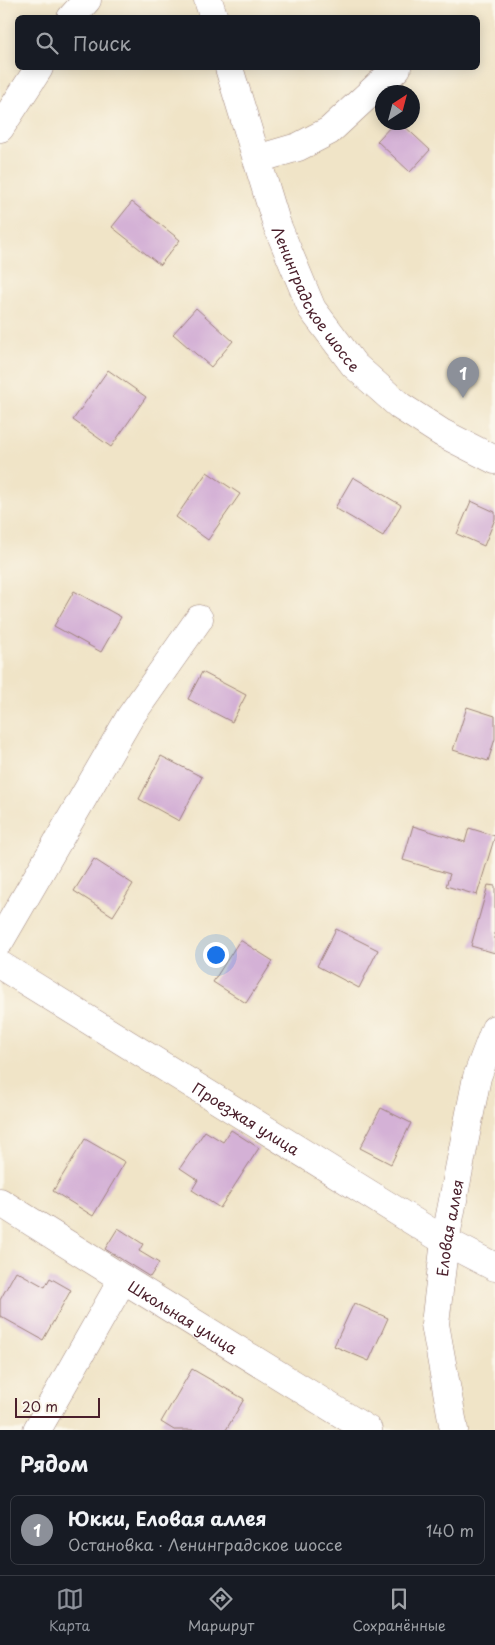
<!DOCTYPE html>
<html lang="ru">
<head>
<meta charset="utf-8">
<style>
	body { margin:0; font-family:"Playpen Sans",sans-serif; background:#20242c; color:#f1f3f6 }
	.compass { position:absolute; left:375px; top:85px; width:45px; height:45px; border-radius:50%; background:#171b24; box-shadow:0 2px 12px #0003; rotate:36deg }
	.scale { position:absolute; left:15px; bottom:12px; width:85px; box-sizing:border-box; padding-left:5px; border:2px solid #4a1f2b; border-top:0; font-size:14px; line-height:18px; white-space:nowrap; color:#4a1f2b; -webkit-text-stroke:4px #fbf7ec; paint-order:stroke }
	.you { position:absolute; left:215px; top:954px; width:18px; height:18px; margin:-12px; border:4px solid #fff; border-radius:50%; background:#1a73e8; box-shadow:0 0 0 8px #1a73e833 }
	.badge { display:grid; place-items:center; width:32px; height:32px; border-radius:50%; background:#8c9099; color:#fff; font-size:16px; font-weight:700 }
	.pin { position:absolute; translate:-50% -41px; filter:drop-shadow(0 1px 2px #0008) }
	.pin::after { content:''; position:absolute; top:26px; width:18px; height:15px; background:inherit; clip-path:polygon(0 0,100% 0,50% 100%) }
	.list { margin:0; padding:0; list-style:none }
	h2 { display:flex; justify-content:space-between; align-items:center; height:65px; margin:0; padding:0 20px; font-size:21px }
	h2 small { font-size:16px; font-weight:400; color:#9ea1a6 }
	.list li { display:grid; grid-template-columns:32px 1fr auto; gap:15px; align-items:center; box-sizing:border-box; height:70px; margin:0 10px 10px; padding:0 10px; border:1px solid #363941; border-radius:8px }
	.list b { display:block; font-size:19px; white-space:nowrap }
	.list p { margin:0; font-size:16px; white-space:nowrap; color:#9ea1a6 }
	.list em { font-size:16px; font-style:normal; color:#9ea1a6 }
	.icon { flex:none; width:28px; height:28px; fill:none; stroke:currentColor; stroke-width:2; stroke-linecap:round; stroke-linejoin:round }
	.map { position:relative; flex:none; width:495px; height:1430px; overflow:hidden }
	.search { position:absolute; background:#171b24; box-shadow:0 2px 12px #0003; left:15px; right:15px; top:15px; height:55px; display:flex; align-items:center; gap:12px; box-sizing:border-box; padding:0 18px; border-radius:8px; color:#9ea1a6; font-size:19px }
	.sheet { height:145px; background:#171b24 }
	nav { display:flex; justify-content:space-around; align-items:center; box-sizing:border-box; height:70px; border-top:1px solid #363941; background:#171b24; font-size:14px; color:#9ea1a6 }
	nav a { display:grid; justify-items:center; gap:2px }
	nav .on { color:#8c9099 }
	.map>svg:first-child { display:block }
	.building { fill:#d4b1d6 }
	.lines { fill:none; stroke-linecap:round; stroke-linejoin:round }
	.minor-casing { stroke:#9d8279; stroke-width:29 }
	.major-casing { stroke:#9d8279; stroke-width:29 }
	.minor { stroke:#fff; stroke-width:28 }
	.major { stroke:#fff; stroke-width:28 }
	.labels { text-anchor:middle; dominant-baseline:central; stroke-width:4; stroke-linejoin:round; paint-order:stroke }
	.street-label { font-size:15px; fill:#4a1f2b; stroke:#fbf7ec }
</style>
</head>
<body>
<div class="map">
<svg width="495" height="1430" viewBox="0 0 495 1430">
	<rect width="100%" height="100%" fill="#fbf7ec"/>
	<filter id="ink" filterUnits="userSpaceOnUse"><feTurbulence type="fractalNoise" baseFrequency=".02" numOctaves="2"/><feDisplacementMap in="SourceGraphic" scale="10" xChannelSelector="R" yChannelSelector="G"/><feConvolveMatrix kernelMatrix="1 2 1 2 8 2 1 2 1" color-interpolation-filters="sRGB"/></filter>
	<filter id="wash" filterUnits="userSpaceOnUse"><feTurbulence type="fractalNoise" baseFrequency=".0096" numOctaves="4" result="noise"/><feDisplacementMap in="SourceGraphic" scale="20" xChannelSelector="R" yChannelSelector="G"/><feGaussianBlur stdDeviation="1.12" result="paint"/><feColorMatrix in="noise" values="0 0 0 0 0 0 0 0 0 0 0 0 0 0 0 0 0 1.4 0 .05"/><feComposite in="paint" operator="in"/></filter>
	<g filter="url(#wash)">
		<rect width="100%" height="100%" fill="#f0e4c7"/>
		<g id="blocks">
			<g class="building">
				<path d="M395,122H400L430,150L410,172L377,141Z"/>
				<path d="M132,202L180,240L160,265L112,227Z"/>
				<path d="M196,308L233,341L211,367L173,334Z"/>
				<path d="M108,370L146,397L111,447L73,420Z"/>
				<path d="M207,472L240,494L208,540L176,517Z"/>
				<path d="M353,477L401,505L383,536L335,508Z"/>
				<path d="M471,501L495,512V519L484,546L457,534Z"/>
				<path d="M74,591L121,617L101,652L54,626Z"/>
				<path d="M202,672L246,695L232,722L188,699Z"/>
				<path d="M467,707L495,716V739L488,761L453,750Z"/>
				<path d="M161,756L202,777L179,821L139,799Z"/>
				<path d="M413,826L465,842L469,828L495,836L477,895L446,886L450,874L403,860Z"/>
				<path d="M94,859L133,884L113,916L74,891Z"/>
				<path d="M488,885L495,886V953L471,946Z"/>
				<path d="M336,929L378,950L359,988L317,966Z"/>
				<path d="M240,940L273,961L246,1003L213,982Z"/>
				<path d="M381,1108L411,1123L391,1164L360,1148Z"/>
				<path d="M231,1130L259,1148L220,1208L192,1190L198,1180L180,1168L205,1131L223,1142Z"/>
				<path d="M85,1139L125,1162L93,1216L53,1191Z"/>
				<path d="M118,1228L143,1244L139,1251L159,1263L150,1277L105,1249Z"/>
				<path d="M16,1271L45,1287L50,1278L71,1290L43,1340L0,1316V1300Z"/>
				<path d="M354,1303L388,1318L369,1361L334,1346Z"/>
				<path d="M192,1369L244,1399L226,1430H174L161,1422Z"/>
			</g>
		</g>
	</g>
	<g filter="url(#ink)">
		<use href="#blocks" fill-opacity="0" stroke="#9d8279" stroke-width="1"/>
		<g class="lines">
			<g class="minor-casing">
				<g id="minor">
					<path d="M71,18L87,0"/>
					<path d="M0,128L39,68"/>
					<path d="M257,159L298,147L329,131L397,68"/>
					<path d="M0,941L130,717L199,619"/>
					<path id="s1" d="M0,965L445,1241L495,1267"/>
					<path id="s2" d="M0,1202L123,1279L368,1430"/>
					<path d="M37,1430L123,1279"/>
					<path id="s3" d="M454,1430L435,1324L445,1241L477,1077L495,1029"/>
				</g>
			</g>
			<g class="major-casing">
				<g id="major">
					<path d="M208,0L214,18"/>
					<path id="s4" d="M229,68L277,225L312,309L354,365L400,406L442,433L495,460"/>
				</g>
			</g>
			<use href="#minor" class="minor"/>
			<use href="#major" class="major"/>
		</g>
	</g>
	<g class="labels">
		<g class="street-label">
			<text stroke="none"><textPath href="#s4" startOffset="248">Ленинградское шоссе</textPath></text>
			<text stroke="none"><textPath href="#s1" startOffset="290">Проезжая улица</textPath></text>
			<text stroke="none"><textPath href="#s3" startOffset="205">Еловая аллея</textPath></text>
			<text stroke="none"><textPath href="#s2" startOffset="216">Школьная улица</textPath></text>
		</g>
	</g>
</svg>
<svg class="compass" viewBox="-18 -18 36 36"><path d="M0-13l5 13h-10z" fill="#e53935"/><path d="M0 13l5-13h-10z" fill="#9ea1a6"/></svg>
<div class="scale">20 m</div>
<div class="you"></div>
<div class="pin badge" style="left:463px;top:398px">1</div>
<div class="search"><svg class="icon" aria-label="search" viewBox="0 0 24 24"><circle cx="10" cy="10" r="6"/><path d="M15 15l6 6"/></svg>Поиск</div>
</div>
<section class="sheet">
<h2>Рядом<small></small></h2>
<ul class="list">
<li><span class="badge">1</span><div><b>Юкки, Еловая аллея</b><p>Остановка · Ленинградское шоссе</p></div><em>140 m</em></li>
</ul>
</section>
<nav>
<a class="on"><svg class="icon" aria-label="map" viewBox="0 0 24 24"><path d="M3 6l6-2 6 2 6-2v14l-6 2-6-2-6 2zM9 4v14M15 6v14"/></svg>Карта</a>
<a><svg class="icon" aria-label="directions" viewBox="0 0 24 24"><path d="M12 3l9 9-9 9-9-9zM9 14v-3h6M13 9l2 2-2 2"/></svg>Маршрут</a>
<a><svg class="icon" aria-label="saved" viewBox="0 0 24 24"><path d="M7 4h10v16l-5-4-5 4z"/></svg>Сохранённые</a>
</nav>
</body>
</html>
